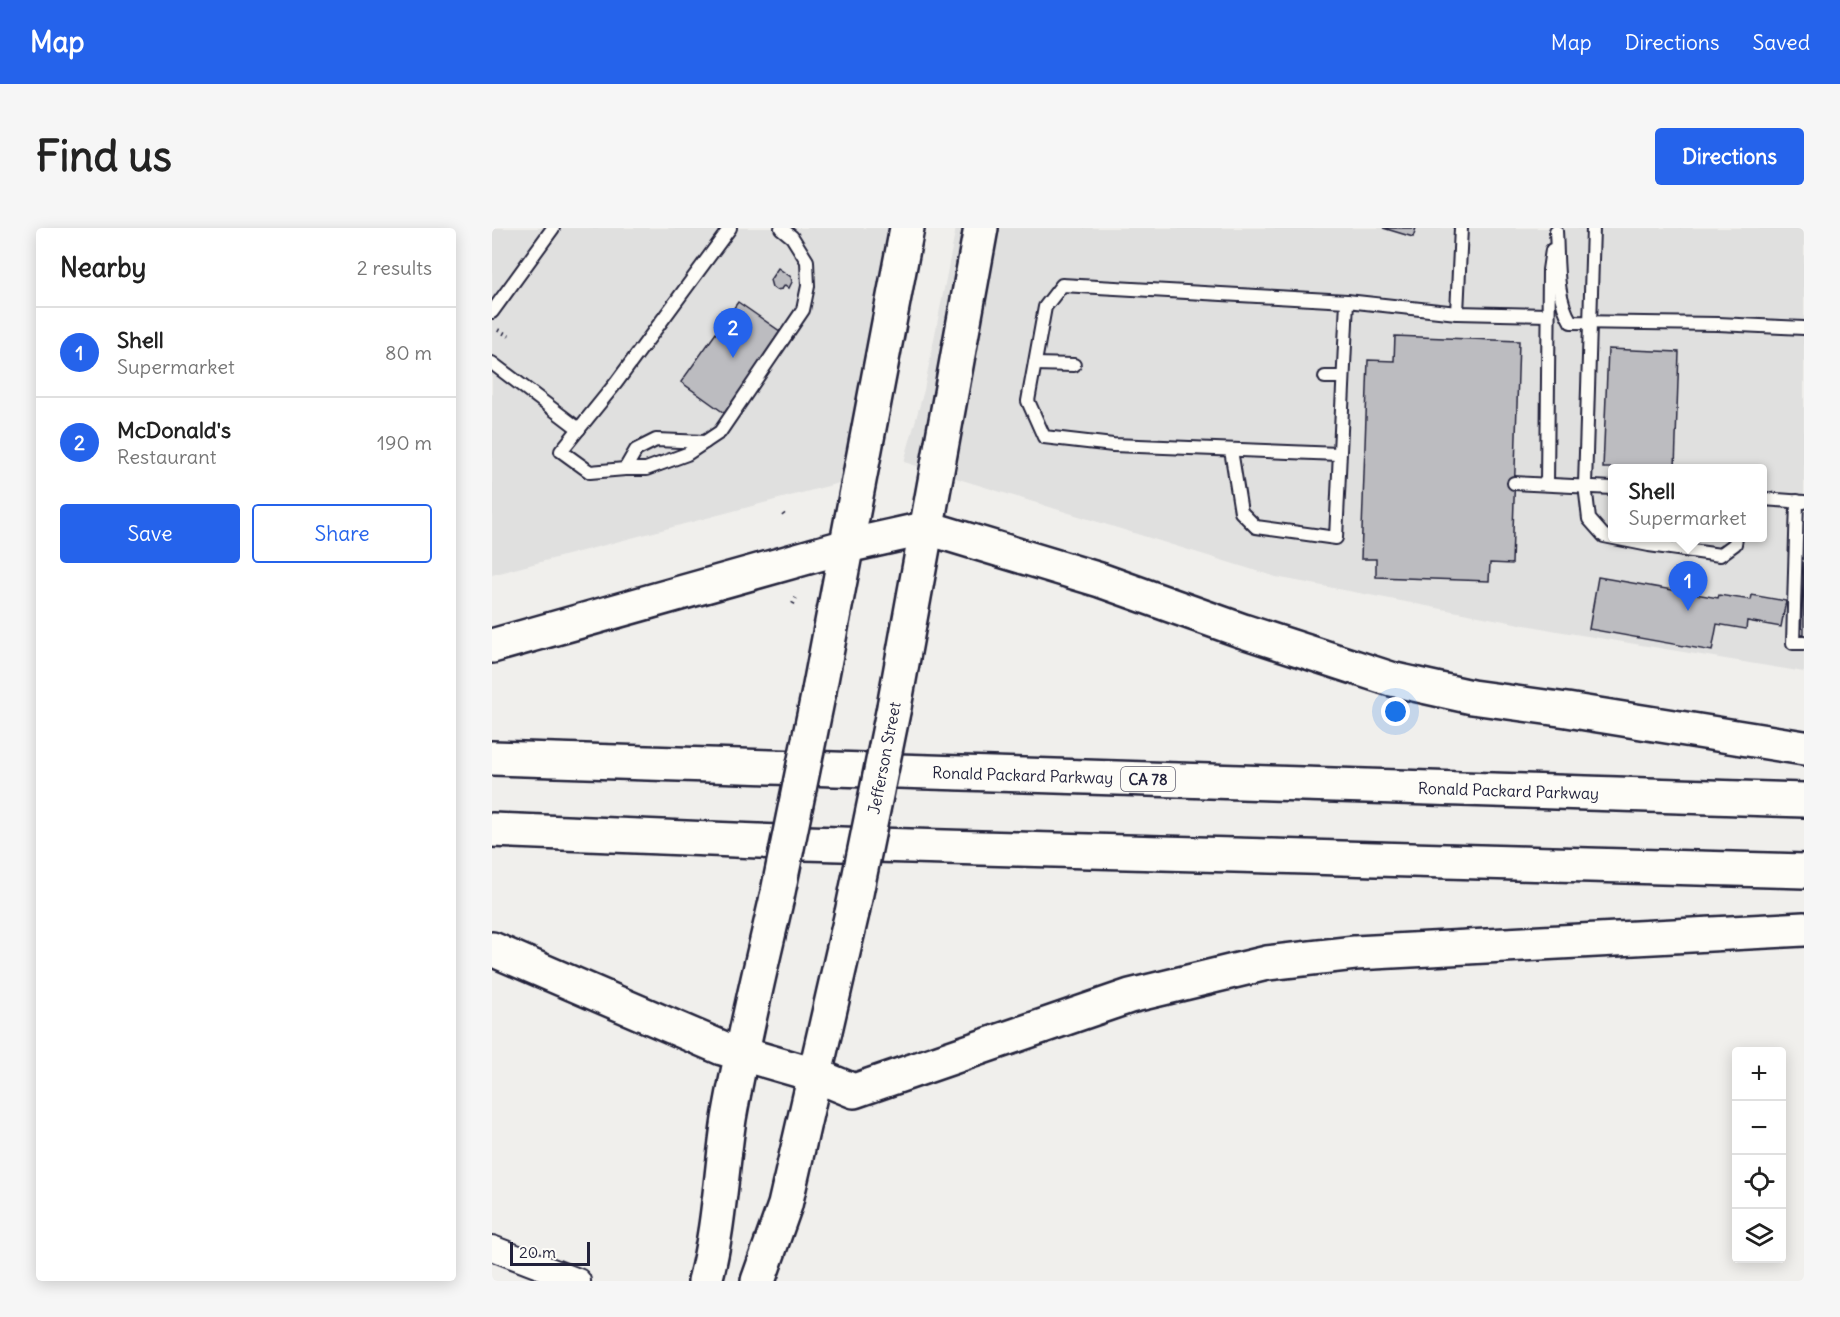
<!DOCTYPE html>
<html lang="en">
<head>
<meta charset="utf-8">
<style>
	body { margin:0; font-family:Delius,sans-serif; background:#f6f6f6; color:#222 }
	.controls { position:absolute; right:18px; bottom:18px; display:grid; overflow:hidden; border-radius:6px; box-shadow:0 3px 15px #0003 }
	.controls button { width:54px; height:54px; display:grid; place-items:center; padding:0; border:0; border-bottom:2px solid #e0e0e0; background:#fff; color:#222; font:30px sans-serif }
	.scale { position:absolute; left:18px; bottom:15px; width:80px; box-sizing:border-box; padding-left:6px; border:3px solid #22223b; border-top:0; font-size:16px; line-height:21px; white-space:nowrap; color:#22223b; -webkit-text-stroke:4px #fdfcf7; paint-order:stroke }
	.you { position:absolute; left:904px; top:484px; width:21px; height:21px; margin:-15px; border:4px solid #fff; border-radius:50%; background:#1a73e8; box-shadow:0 0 0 9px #1a73e833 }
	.badge { display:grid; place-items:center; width:39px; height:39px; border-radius:50%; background:#2563eb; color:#fff; font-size:20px; font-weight:700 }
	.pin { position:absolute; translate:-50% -50px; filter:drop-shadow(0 2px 3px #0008) }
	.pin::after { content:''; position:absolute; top:32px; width:21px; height:18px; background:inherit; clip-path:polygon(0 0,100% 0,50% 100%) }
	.popup { position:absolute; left:1116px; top:236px; width:159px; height:78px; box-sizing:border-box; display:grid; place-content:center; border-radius:6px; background:#fff; filter:drop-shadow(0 2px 4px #0005); font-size:20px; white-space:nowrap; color:#767676 }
	.popup b { font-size:22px; color:#222 }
	.popup::after { content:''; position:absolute; left:50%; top:100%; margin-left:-12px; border:12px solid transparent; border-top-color:#fff }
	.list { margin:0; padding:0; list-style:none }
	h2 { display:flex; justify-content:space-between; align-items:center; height:78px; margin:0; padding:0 24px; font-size:26px }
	h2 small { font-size:20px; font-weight:400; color:#767676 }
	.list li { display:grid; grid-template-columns:39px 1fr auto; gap:18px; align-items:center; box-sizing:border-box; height:90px; padding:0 24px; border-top:2px solid #e0e0e0 }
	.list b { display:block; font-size:22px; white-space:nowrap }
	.list p { margin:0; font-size:20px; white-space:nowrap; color:#767676 }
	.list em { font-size:20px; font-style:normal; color:#767676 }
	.actions { display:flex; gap:12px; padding:18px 24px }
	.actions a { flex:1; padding:14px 0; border:2px solid #2563eb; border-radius:6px; text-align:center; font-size:21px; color:#2563eb }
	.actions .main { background:#2563eb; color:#fff }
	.icon { flex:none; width:33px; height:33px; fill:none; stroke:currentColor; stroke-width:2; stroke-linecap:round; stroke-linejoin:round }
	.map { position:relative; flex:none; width:1312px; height:1053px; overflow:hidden; border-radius:6px }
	header { display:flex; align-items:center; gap:36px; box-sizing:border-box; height:84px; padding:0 30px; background:#2563eb; color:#fff }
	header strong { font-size:28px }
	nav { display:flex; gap:33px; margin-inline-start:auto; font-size:21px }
	.intro { display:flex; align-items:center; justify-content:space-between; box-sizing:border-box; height:144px; padding:0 36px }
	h1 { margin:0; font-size:42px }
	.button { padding:15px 27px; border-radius:6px; background:#2563eb; color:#fff; font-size:21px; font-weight:700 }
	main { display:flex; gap:36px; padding:0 36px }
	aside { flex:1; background:#fff; border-radius:6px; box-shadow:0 3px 15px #0003 }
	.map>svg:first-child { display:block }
	.built { fill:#e0e0df; fill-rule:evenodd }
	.building { fill:#bcbcc0; stroke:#22223b; stroke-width:1.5 }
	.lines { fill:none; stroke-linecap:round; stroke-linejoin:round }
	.lane-casing { stroke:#22223b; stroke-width:16 }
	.street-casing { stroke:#22223b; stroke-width:28 }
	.secondary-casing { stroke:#22223b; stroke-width:38 }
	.highway-casing { stroke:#22223b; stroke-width:38 }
	.path { stroke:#22223b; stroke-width:4; stroke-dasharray:1.5 4.5; stroke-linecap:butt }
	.lane { stroke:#fdfcf7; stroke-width:12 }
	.street { stroke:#fdfcf7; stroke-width:24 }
	.secondary { stroke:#fdfcf7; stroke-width:33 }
	.highway { stroke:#fdfcf7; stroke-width:33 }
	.secondary-bridge-casing { stroke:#22223b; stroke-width:38; stroke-linecap:butt }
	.secondary-bridge { stroke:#fdfcf7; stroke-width:33 }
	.labels { text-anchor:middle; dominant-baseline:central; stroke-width:6; stroke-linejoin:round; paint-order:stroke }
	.shield { fill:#fdfcf7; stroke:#646373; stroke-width:1.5 }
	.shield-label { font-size:15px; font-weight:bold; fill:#22223b }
	.street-label { font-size:16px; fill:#22223b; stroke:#fdfcf7 }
</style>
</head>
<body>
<header>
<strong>Map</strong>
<nav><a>Map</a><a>Directions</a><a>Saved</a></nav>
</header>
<div class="intro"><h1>Find us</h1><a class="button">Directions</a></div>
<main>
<aside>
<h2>Nearby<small>2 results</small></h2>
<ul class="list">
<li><span class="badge">1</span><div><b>Shell</b><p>Supermarket</p></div><em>80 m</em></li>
<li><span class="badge">2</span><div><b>McDonald's</b><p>Restaurant</p></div><em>190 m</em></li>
</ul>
<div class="actions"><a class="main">Save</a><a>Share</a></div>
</aside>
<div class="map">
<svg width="1312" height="1053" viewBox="0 0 1312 1053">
	<rect width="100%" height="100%" fill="#f0efec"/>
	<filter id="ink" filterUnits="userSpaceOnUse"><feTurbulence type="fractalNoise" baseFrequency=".0167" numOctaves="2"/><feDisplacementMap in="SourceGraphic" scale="12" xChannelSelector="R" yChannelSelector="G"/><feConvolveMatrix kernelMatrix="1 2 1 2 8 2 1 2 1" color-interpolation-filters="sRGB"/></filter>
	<g filter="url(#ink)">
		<g class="built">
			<path d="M0,0H399L355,253L0,347Z"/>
			<path d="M464,0H1312V444L1065,403L784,349L412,234L432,162ZM1121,240H1271V310H1121Z"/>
		</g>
		<g class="building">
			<path d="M891,0H924L921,9Z"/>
			<path d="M286,40L299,49L300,54L297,60L293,57L290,61L284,62L280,59L278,52Z"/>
			<path d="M246,74L292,106L235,187L189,154Z"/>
			<path d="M903,108L1027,113L1020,336L998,335L997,353L884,349V331H869L876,132L902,133Z"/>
			<path d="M1116,121L1187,124L1183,240H1111Z"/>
			<path d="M1312,334V407H1309Z"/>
			<path d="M1106,349L1226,370L1227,367L1259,372L1260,367L1294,373L1289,399L1255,393L1254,401L1225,396L1220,423L1097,401Z"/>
		</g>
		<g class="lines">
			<g class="lane-casing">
				<g id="lane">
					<path d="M238,0L124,155L69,223L98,244L133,241H154L195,226L228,204L311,82L316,58L315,33L300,9L289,0"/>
					<path d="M1101,0L1093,257L1097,291L1112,308L1157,317L1228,327L1243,316L1244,310"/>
					<path d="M1064,3C1066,33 1063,68 1079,94L1226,96L1312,100"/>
					<path d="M0,84L61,0"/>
					<path d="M965,85L969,0"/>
					<path d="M0,135L87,201"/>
					<path d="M543,136L582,137"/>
					<path d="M833,149H851"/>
					<path d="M739,222L749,284L764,299L844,310L855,73"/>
					<path d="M847,226L621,217L552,209L536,173L553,79L570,57L855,73L965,85L1056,87"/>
					<path d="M133,241L144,222L164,212L213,214"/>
					<path d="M1022,255L1121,260"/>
					<path d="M1055,256L1057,42L1060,22"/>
					<path d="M1271,271L1312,274"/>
					<path d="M1305,273L1301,415H1312"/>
				</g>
			</g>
			<g class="street-casing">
				<path id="street" d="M0,1020L86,1053"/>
			</g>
			<g class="secondary-casing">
				<g id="secondary">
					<path d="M327,463L415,0"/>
					<path d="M402,479L489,0"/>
					<path d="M213,1053C227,1001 229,944 237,891C250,816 268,743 285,669"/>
					<path d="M266,1053L293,977L360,685"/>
				</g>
			</g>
			<g class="highway-casing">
				<g id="highway">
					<path d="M0,418L355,318L436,300L608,352L751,403L899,451L980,469L1075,482L1312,520"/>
					<path id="s1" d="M0,530L1312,572"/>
					<path d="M0,602L313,615L1312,643"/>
					<path d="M0,721L230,820L323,847L362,863L638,768L775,735L863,725L1312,701"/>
				</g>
			</g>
			<g class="path">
				<path d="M6,102L17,108"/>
				<path d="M291,286L294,290"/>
				<path d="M301,376L304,370"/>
			</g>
			<use href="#lane" class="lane"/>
			<use href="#street" class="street"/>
			<use href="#secondary" class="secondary"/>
			<use href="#highway" class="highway"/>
			<g class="secondary-bridge-casing">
				<g id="secondary-bridge">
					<path d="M285,669L327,463"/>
					<path d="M360,685L402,479"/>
				</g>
			</g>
			<use href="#secondary-bridge" class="secondary-bridge"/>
		</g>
	</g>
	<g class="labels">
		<rect class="shield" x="629" y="539" width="54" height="24" rx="4.5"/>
		<g class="shield-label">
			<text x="656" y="551">CA 78</text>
		</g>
		<g class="street-label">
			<text transform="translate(392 530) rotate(-79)">Jefferson Street</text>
			<text stroke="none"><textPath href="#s1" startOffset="531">Ronald Packard Parkway</textPath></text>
			<text stroke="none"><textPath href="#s1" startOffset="1017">Ronald Packard Parkway</textPath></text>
		</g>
	</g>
</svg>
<div class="controls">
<button>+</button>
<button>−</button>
<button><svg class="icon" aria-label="locate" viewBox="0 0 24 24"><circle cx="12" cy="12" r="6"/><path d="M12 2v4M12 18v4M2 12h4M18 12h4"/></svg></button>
<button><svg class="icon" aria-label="layers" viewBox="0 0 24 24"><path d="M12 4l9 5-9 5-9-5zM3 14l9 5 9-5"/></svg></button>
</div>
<div class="scale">20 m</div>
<div class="you"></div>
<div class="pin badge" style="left:1196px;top:383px">1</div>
<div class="popup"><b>Shell</b>Supermarket</div>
<div class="pin badge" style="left:241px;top:130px">2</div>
</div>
</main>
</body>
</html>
